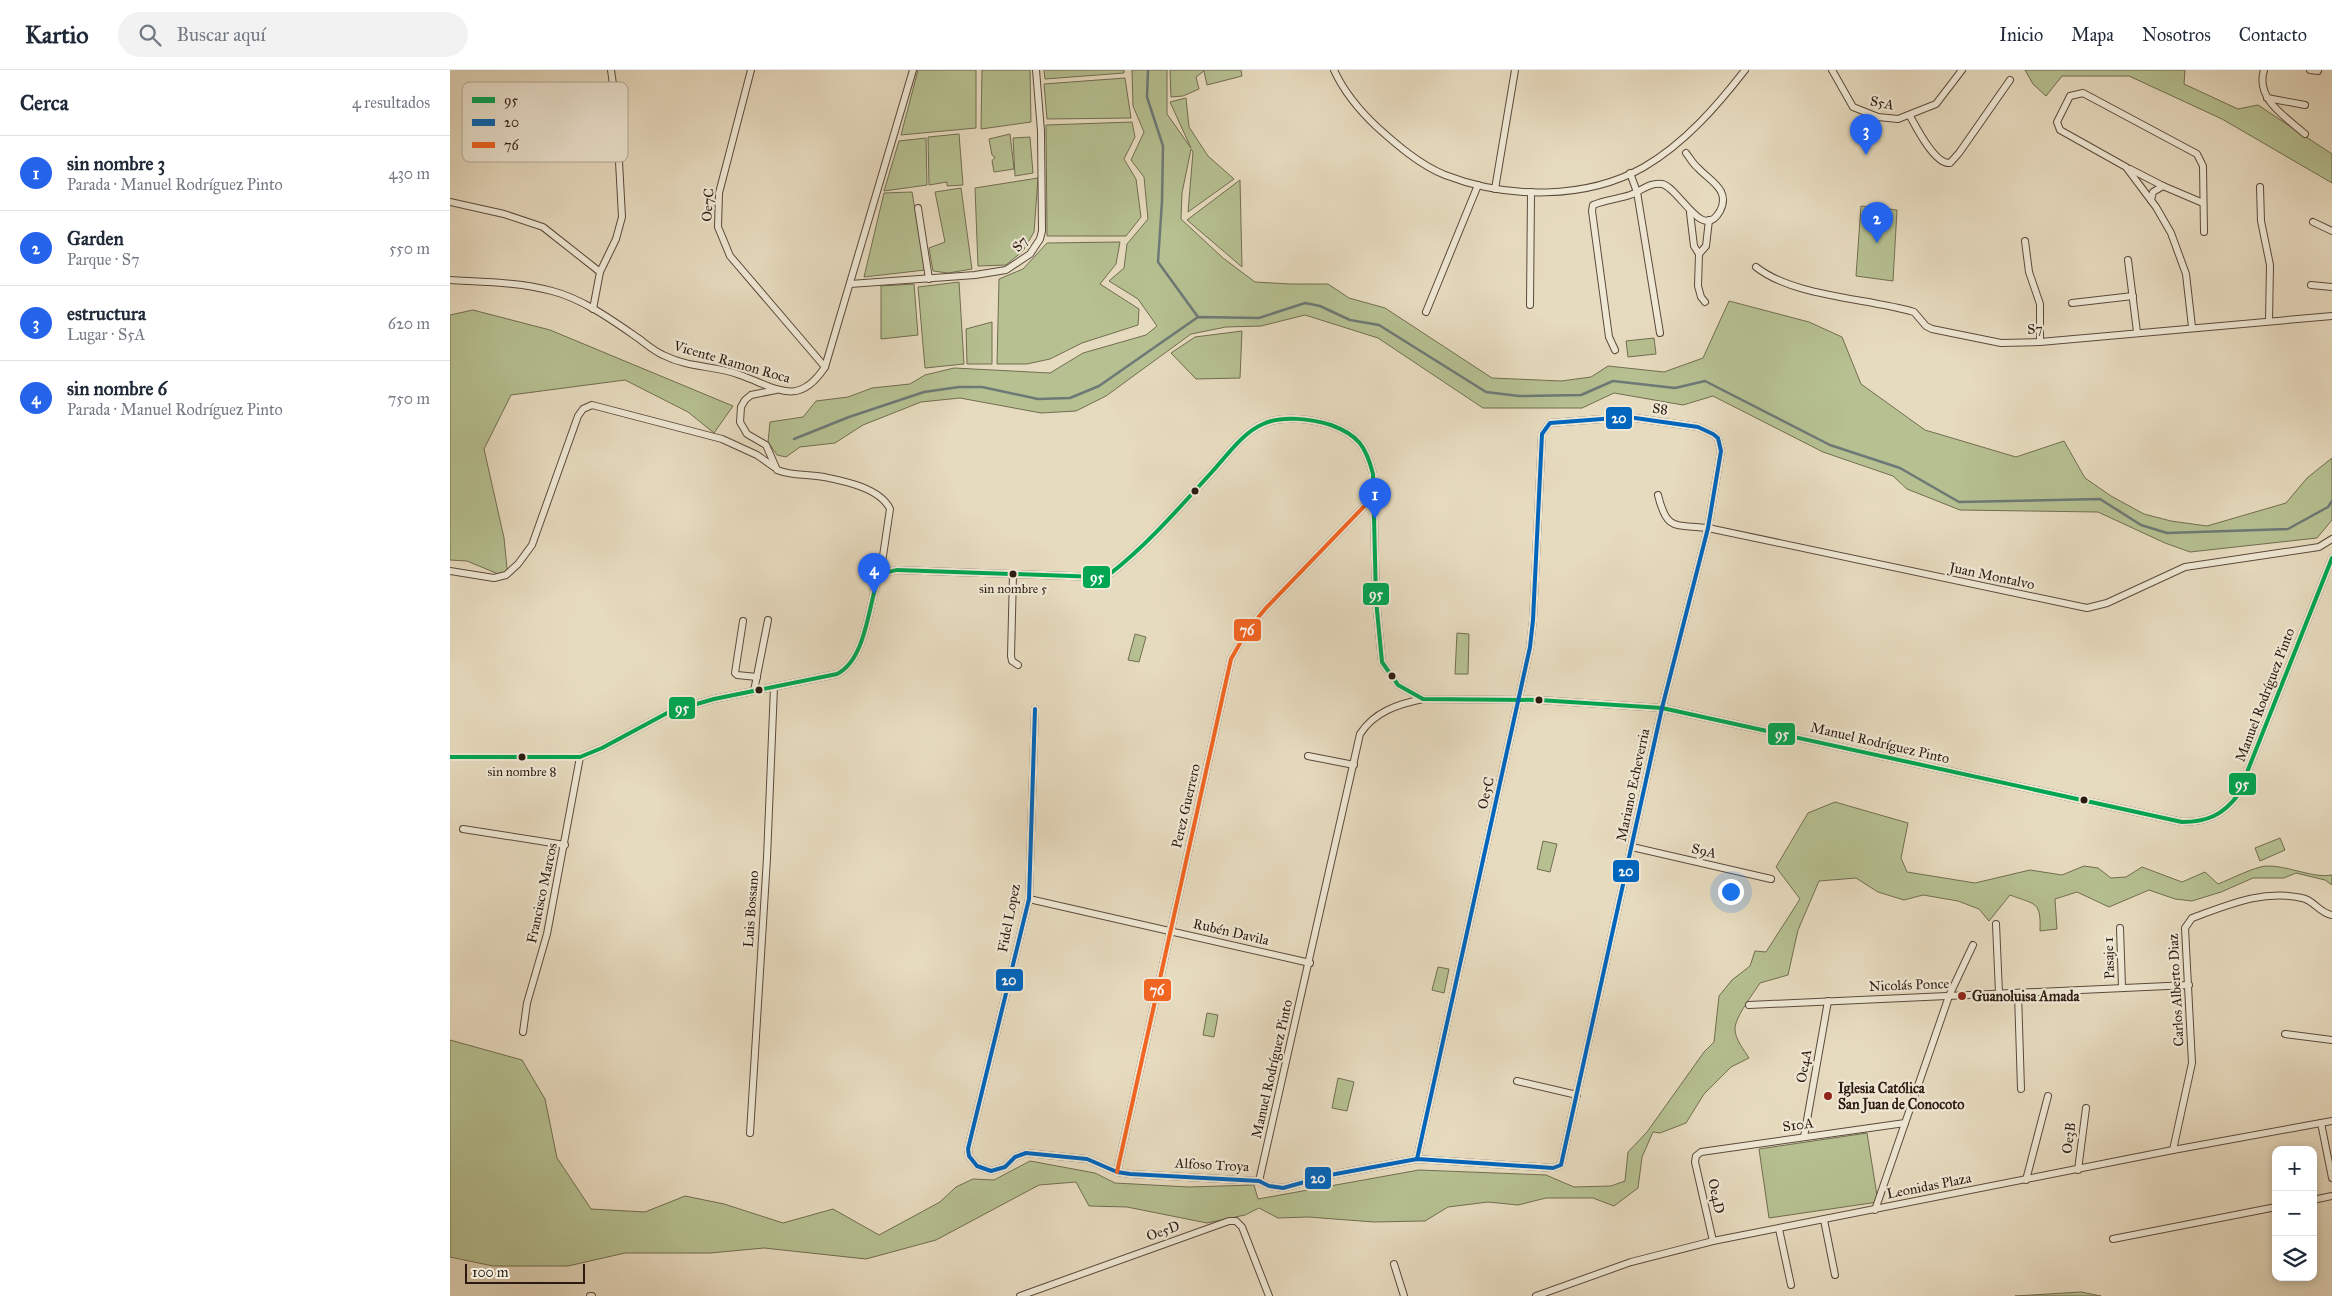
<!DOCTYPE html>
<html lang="es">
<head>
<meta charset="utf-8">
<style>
	body { margin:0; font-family:"IM FELL Great Primer",serif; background:#f2f2f3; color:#1f2937 }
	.controls { position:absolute; right:15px; bottom:15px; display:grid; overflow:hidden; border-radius:10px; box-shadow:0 2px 8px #0003 }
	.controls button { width:45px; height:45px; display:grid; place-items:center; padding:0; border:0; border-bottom:1px solid #e0e1e3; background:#fff; color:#1f2937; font:25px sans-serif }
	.scale { position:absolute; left:15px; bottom:12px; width:120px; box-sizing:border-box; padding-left:5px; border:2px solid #2c1a11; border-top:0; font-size:14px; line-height:18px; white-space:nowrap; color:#2c1a11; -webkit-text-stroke:4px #efe8d5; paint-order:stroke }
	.you { position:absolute; left:1280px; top:821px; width:18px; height:18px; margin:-12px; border:4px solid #fff; border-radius:50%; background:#1a73e8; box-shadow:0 0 0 8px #1a73e833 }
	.badge { display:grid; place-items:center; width:32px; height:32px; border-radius:50%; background:#2563eb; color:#fff; font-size:16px; font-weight:700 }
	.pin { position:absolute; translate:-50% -41px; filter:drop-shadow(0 1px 2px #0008) }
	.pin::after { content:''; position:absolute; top:26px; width:18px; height:15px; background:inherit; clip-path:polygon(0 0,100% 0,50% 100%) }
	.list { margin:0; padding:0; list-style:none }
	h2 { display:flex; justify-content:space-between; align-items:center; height:65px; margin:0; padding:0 20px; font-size:21px }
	h2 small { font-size:16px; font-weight:400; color:#747a83 }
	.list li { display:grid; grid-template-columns:32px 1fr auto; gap:15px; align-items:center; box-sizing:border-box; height:75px; padding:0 20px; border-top:1px solid #e0e1e3 }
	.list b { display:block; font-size:19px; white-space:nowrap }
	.list p { margin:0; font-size:16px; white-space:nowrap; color:#747a83 }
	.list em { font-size:16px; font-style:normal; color:#747a83 }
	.icon { flex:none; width:28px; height:28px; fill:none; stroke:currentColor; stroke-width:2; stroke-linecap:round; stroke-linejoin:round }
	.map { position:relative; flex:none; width:1882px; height:1226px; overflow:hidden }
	header { display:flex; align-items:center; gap:30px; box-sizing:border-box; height:70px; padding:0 25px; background:#fff; border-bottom:1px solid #e0e1e3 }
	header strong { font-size:24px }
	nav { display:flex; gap:28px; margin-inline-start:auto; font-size:18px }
	.search { width:350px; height:45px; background:#f2f2f3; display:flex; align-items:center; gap:12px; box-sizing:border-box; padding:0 18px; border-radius:28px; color:#747a83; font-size:19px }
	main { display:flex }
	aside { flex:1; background:#fff }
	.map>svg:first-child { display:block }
	.green { fill:#b6c091; stroke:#716d51 }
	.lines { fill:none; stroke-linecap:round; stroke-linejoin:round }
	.stream { stroke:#6d7976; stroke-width:2.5 }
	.minor-casing { stroke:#5b4a3c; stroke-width:8 }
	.minor { stroke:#efe8d5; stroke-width:6 }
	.bus-1-casing { stroke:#efe8d5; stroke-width:8 }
	.bus-2-casing { stroke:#efe8d5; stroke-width:8 }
	.bus-3-casing { stroke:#efe8d5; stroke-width:8 }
	.bus-1 { stroke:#00a651; stroke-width:4 }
	.bus-2 { stroke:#0065bd; stroke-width:4 }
	.bus-3 { stroke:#f26522; stroke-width:4 }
	.bus-dot { fill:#2c1a11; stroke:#efe8d5; stroke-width:2 }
	.poi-dot { fill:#8f2418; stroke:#efe8d5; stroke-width:2 }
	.labels { text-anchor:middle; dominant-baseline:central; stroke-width:4.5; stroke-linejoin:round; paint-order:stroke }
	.bus-label { font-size:13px; fill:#2c1a11; stroke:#efe8d5 }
	.street-label { font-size:14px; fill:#2c1a11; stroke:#efe8d5 }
	.poi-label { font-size:14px; font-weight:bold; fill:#2c1a11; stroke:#efe8d5; text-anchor:start }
	.key { fill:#efe8d5; stroke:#b4aa9a; stroke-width:1 }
	.key-label { font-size:14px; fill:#2c1a11 }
	.line-badge { stroke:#efe8d5; stroke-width:2 }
	.badge-label { font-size:14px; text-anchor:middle; font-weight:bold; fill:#fff }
</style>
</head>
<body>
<header>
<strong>Kartio</strong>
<div class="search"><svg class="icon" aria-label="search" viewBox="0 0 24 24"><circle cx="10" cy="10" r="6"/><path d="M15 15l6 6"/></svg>Buscar aquí</div>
<nav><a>Inicio</a><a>Mapa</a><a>Nosotros</a><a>Contacto</a></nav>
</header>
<main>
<aside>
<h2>Cerca<small>4 resultados</small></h2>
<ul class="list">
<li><span class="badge">1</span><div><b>sin nombre 3</b><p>Parada · Manuel Rodríguez Pinto</p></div><em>430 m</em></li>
<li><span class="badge">2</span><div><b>Garden</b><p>Parque · S7</p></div><em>550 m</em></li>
<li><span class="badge">3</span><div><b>estructura</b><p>Lugar · S5A</p></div><em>620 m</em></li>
<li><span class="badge">4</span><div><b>sin nombre 6</b><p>Parada · Manuel Rodríguez Pinto</p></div><em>750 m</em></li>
</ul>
</aside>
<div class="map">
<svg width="1882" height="1226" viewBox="0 0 1882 1226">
	<rect width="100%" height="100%" fill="#e7dbbf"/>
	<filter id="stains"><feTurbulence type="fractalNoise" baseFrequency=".004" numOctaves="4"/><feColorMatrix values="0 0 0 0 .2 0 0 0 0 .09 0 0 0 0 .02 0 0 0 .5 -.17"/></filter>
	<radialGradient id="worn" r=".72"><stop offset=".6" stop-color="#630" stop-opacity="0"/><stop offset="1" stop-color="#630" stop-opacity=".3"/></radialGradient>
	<g class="green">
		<path d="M468,0H526V58L451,65Z"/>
		<path d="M532,0H580L581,52L531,59Z"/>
		<path d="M594,0H674V3L595,9Z"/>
		<path d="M682,0H717V44L741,78L720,32L736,28L739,57L758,86L784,109L738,142L743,82L741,79L732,123L731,149L773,188L805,212L840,214H878L899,228L935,238L1042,308L1111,311L1141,307L1158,296L1214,302L1253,288L1279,231L1359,252L1392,267L1411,314L1475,360L1566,387L1614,371L1635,408L1661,426L1694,444L1721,451L1757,456L1836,433L1857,408L1882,388V450L1867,468L1740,482L1715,473L1648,442L1510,440L1457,419L1443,406L1373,382L1263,326L1233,335L1164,323L1132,338H1033L928,268L855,245L811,256L776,257L741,264L656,326L626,341L591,343L510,328L471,332L413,355L385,373L350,377L336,387L327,385L318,372L320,352L353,347L366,331L398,327L422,318L460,314L475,305L504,298L600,303L633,283L696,265L707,256L688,229L659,211L674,198L677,174L698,149L694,107L681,90L694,62L683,36Z"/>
		<path d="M720,0H791L792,6L757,15L754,1L746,7L749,19L733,26L721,27Z"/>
		<path d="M1575,0H1735L1734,14L1788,39L1808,35L1882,84V113L1772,49L1679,6H1612L1596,26L1583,14Z"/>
		<path d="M675,8L681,48L597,49L594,14Z"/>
		<path d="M682,52L685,67L674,89L686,109L691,147L676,166H597L596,55Z"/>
		<path d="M509,64L513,115L497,116V112L479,115L478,67Z"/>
		<path d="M560,64L564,99L544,102L542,91L545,87L542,85L539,69Z"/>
		<path d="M580,67L583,103L565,106L563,68Z"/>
		<path d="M476,68L477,115L434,121L449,71Z"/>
		<path d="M588,108L584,162L573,181L556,195L528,196L525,118Z"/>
		<path d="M790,110L792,197L737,150Z"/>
		<path d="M511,118L522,199L498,203L483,201L479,178L495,172L485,122Z"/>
		<path d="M462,122L475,200L414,207L434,123Z"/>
		<path d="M1411,136L1447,140L1443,211L1406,206Z"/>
		<path d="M670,172L666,194L650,214L689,239L688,255L632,273L600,289L577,294H547L549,209L573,199L597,173Z"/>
		<path d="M509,212L514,294L475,298L468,217Z"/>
		<path d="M464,214L468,265L431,269V216Z"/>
		<path d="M23,240L100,260L283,336L264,363L238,342L175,310L61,325L34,379L54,468L58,508L17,491L0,490V245Z"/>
		<path d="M542,252V294H517L516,259Z"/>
		<path d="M792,261L790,308L746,309L721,283L745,267Z"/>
		<path d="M1204,268L1206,284L1178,287L1176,271Z"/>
		<path d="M1007,563L1019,564L1018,604H1005Z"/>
		<path d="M685,564L696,567L689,592L678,590Z"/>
		<path d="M1385,732L1458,753L1451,788L1457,802L1525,813L1580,800L1612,805L1634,796L1648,798L1661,808L1676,807L1692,797L1732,812L1755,802L1768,814C1781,809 1804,797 1816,796C1837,795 1864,809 1882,805V815L1875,810L1846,803L1834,808H1803L1771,822L1742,831L1725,829L1699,820L1659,837L1627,822L1605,829L1607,859L1590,861C1591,831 1586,835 1560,825L1539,851L1529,839L1508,831L1473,825L1454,830L1428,822L1406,808L1369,811L1348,860L1338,905L1310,913C1303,924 1285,947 1285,959C1285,969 1294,980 1299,988L1281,997L1254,1024L1236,1053L1210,1063L1203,1062L1192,1087L1188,1118L1164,1136L1143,1128H1096L1068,1135L1038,1132L998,1137L975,1151L924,1152L858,1147L828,1148L809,1138L795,1145L757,1153L677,1137L639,1136L626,1112L589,1115L486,1170L416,1189L314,1178L260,1183H175L118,1196H43L0,1187V970L72,990L95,1029L107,1088L141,1139L195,1142L235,1126L274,1134L333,1153L383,1139L429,1165L490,1132L506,1117L523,1109L544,1110L580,1091L645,1103L665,1113L739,1117L804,1115L808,1129L969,1100L1096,1105L1124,1117L1161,1116L1175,1111L1178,1082L1197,1062L1254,982L1264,972L1269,926L1282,910L1300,896L1305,881L1316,882L1350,829L1326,797L1358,743Z"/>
		<path d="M1830,768L1835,780L1810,791L1805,778Z"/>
		<path d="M1093,771L1107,774L1100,802L1087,799Z"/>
		<path d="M988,897L999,899L994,923L982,920Z"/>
		<path d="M757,943L768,945L764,967L753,965Z"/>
		<path d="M888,1008L904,1012L897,1041L882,1038Z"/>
		<path d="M1417,1063L1428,1132L1319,1148L1309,1079Z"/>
		<path d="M1631,1222L1651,1226H1565Z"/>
	</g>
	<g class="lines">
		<g class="stream">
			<path d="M698,0L697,27L713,76L712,131L708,192L748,247"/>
			<path d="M344,369L399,347L474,322L509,317H532L588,329L620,328L649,316L748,247L809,248L855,233L870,236L900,250L929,255L1036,322L1069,326L1131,325L1163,311L1225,318L1255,311L1380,375L1450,398L1509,432L1650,429L1691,455L1717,463L1838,459L1878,437L1882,431"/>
		</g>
		<g class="minor-casing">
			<g id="minor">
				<path d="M301,0L269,123L268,157L280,186L375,297"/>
				<path d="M884,0C894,22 909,40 927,57C947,75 970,95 995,105C1057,129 1136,130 1194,97C1235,73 1267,36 1295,0"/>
				<path d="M1382,0L1403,37L1428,47L1448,49L1486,34L1512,0"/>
				<path d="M1814,0C1805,29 1836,47 1855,64"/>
				<path d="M1860,0L1868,1"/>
				<path d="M1817,28L1855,35"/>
				<path d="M1460,46C1466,57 1485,95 1500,93L1509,83L1560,10"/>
				<path d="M1680,99L1713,116L1753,133"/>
				<path d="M1180,103L1187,122L1210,263"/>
				<path d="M1810,117L1811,151L1820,195L1819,251"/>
				<path d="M1045,119L1065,0"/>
				<path d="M1701,130L1703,122L1713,116"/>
				<path d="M0,132L54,144L93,157L150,202L143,239"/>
				<path d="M468,138L479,209"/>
				<path d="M1240,143L1244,176L1249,184L1248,216L1251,227L1255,232"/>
				<path d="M1863,152L1882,161"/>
				<path d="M1575,171L1579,202L1590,234V272"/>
				<path d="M1249,184L1256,176L1259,150"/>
				<path d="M1678,190L1687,262"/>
				<path d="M1306,197C1344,227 1417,228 1464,242L1476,256L1482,259L1551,273L1590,272L1882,246"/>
				<path d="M150,202L166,169L172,147L166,36L161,0"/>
				<path d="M0,210C34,212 69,212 102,221C133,229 162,250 188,268C196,274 204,281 213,285C241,299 265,295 290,305C327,318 348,338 375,297L463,0"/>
				<path d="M400,214L525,205L556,200L580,184L590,169L592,161L591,61L586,0"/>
				<path d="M1861,215L1882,217"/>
				<path d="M1622,233L1683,226"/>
				<path d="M1080,235L1081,122"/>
				<path d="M976,242L1028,115"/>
				<path d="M1742,257L1736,204L1721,163L1706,137L1676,97L1610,60L1607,52L1620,26L1633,23L1747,84L1753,96L1754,162"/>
				<path d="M1165,280L1159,267L1142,141L1143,135C1155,130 1168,129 1180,125C1191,121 1200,112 1212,114C1230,118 1252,173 1270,141C1281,120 1260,111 1248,98C1243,94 1240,88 1236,83"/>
				<path d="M326,320L301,325L295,330L291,337L290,352L297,364L316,375L327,400C341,406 359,404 374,407C394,411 430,418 440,439L430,506"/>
				<path d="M1208,425C1217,462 1225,454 1258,458L1637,538L1657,533L1735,497L1869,477L1882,469"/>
				<path d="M0,501L44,508L56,505L68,494L82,475L128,346L133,339L142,335L272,369L307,385L324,397"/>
				<path d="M563,504L561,586L562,591L568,595"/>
				<path d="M293,551L285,603L287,605L307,607"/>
				<path d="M304,621L318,550"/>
				<path d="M585,639L579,829L518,1079L519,1086L527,1096L541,1101L555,1097L565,1087L576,1083L637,1089L667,1102L680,1104L809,1111L819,1116L833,1118L880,1105L967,1089L1103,1098L1111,1095L1212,638L1258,458L1271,381L1268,368L1263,364L1248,357L1178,347L1100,353L1092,364L1083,550L1080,577L967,1089"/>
				<path d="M858,686L904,695"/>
				<path d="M0,687H130L152,678L219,642L264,629L387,604C415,590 418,540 427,512C431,503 437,502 447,500L649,507L661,503C697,475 730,437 761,403C776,387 792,363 813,354C832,345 862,349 881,355C908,365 916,376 923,404L926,530L932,592L948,615L973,629L1089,630L1212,638L1732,752C1757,752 1773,745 1788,725L1882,488"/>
				<path d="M13,759L115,775"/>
				<path d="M1182,777L1321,809"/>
				<path d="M579,829L860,893"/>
				<path d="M1546,854L1549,923"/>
				<path d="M1670,858L1672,917"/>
				<path d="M1568,923L1571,1019"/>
				<path d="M1299,935L1739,915"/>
				<path d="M73,962L77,933L97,864L130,687"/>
				<path d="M1835,964L1882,970"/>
				<path d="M1067,1011L1127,1025"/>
				<path d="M1871,1053L1882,1108"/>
				<path d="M300,1063L317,788L324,617"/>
				<path d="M1354,1067L1378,931"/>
				<path d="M1723,1080L1742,993L1735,858L1742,848C1778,835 1813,819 1852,828C1864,830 1869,843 1882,845"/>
				<path d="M1628,1100L1636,1038"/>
				<path d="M667,1102L781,589L797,561L816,538L925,425"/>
				<path d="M1576,1110L1598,1026"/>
				<path d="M809,1111L910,664C924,642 948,634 973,629"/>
				<path d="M1863,1130L1882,1126"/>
				<path d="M1425,1140L1499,926L1523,875"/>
				<path d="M1374,1150L1385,1205"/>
				<path d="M1329,1159L1341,1215"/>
				<path d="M1663,1169L1826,1137"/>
				<path d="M1263,1171L1245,1092L1246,1086L1251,1082L1455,1053"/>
				<path d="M944,1194L954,1226"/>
				<path d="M140,1226H142"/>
				<path d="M570,1226L779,1151H786L792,1157L819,1226"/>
				<path d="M1086,1226L1181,1192L1263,1171L1723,1080L1882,1051"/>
			</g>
		</g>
		<use href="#minor" class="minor"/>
		<g class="bus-1-casing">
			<path id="bus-1" d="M0,687H130L152,678L219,642L264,629L387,604C415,590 418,540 427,512C431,503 437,502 447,500L649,507L661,503C697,475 730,437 761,403C776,387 792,363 813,354C832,345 862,349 881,355C908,365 916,376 923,404L926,530L932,592L948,615L973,629L1089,630L1212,638L1732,752C1757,752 1773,745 1788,725L1882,488"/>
		</g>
		<g class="bus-2-casing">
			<path id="bus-2" d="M585,639L579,829L518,1079L519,1086L527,1096L541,1101L555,1097L565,1087L576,1083L637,1089L667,1102L680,1104L809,1111L819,1116L833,1118L880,1105L967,1089L1103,1098L1111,1095L1212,638L1258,458L1271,381L1268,368L1263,364L1248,357L1178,347L1100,353L1092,364L1083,550L1080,577L967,1089"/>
		</g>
		<g class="bus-3-casing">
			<path id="bus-3" d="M667,1102L781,589L797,561L816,538L925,425"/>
		</g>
		<use href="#bus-1" class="bus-1"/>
		<use href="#bus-2" class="bus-2"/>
		<use href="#bus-3" class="bus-3"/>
	</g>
	<g class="bus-dot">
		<circle cx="745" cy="421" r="4.5"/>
		<circle cx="563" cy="504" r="4.5"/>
		<circle cx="942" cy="606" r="4.5"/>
		<circle cx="309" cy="620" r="4.5"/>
		<circle cx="1089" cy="630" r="4.5"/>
		<circle cx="72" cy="687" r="4.5"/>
		<circle cx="1634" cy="730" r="4.5"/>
	</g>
	<g class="poi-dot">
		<circle cx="1512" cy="926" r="5"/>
		<circle cx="1378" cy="1026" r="5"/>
	</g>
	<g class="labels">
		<g class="bus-label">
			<text x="563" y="519">sin nombre 5</text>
			<text x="72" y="702">sin nombre 8</text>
		</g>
		<g class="street-label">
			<text transform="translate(1432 33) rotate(10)">S5A</text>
			<text transform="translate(258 135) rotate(-86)">Oe7C</text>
			<text transform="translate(570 174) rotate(-48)">S7</text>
			<text transform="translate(1585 259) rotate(-3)">S7</text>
			<text transform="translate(282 292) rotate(16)">Vicente Ramon Roca</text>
			<text transform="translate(1210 339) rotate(8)">S8</text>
			<text transform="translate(1542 506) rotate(12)">Juan Montalvo</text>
			<text transform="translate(1815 625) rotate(-69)">Manuel Rodríguez Pinto</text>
			<text transform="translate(1430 673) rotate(13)">Manuel Rodríguez Pinto</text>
			<text transform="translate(1183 715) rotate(-78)">Mariano Echeverria</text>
			<text transform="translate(1036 723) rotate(-77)">Oe5C</text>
			<text transform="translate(736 736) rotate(-77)">Perez Guerrero</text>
			<text transform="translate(1254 781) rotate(13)">S9A</text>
			<text transform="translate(92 823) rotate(-78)">Francisco Marcos</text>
			<text transform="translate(301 839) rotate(-86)">Luis Bossano</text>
			<text transform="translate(559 848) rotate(-79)">Fidel Lopez</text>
			<text transform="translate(781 862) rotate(13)">Rubén Davila</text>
			<text transform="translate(1659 888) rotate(-92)">Pasaje 1</text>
			<text transform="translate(1459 915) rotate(-2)">Nicolás Ponce</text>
			<text transform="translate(1726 920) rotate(-93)">Carlos Alberto Diaz</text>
			<text transform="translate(1354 996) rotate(-80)">Oe4A</text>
			<text transform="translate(822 999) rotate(-77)">Manuel Rodríguez Pinto</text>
			<text transform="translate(1348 1055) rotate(-8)">S10A</text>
			<text transform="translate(1619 1068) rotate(-82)">Oe3B</text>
			<text transform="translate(762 1095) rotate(3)">Alfoso Troya</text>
			<text transform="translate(1479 1116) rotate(-11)">Leonidas Plaza</text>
			<text transform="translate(1266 1126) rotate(78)">Oe4D</text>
			<text transform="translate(713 1161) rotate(-20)">Oe5D</text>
		</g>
		<g class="poi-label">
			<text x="1522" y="926">Guanoluisa Amada</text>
			<text x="1388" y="1018">Iglesia Católica<tspan x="1388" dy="16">San Juan de Conocoto</tspan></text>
		</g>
	</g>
	<rect x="12" y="12" width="166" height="80" rx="8" class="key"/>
	<rect x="22" y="27" width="23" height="6" fill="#00a651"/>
	<rect x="22" y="49" width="23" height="7" fill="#0065bd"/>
	<rect x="22" y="72" width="23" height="6" fill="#f26522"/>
	<g class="key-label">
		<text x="54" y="35">95</text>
		<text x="54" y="57">20</text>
		<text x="54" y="80">76</text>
	</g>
	<g class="line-badge">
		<rect x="1155" y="336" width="28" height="24" rx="5" fill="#0065bd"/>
		<rect x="632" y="495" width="29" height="24" rx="5" fill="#00a651"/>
		<rect x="912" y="512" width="28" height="24" rx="5" fill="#00a651"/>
		<rect x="783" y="548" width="29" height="24" rx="5" fill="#f26522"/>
		<rect x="218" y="626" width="28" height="24" rx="5" fill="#00a651"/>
		<rect x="1317" y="652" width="29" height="24" rx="5" fill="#00a651"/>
		<rect x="1778" y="702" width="29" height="24" rx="5" fill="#00a651"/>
		<rect x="1162" y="789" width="28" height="24" rx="5" fill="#0065bd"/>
		<rect x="545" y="898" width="29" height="24" rx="5" fill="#0065bd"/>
		<rect x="693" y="908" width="29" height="24" rx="5" fill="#f26522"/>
		<rect x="854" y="1096" width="28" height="24" rx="5" fill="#0065bd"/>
	</g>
	<g class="badge-label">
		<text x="1169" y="353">20</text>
		<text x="647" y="512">95</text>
		<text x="926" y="529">95</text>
		<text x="797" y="565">76</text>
		<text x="232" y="643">95</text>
		<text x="1332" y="669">95</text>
		<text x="1792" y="719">95</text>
		<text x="1176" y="806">20</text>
		<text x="559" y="915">20</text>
		<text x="707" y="925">76</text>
		<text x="868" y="1113">20</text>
	</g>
	<rect width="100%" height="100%" filter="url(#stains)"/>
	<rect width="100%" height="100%" fill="url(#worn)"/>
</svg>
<div class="controls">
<button>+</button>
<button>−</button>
<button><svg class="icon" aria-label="layers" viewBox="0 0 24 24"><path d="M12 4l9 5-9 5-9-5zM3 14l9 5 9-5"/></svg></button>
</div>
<div class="scale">100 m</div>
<div class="you"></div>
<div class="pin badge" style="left:925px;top:449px">1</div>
<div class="pin badge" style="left:1427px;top:173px">2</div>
<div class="pin badge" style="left:1416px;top:85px">3</div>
<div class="pin badge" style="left:424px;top:524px">4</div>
</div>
</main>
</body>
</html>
